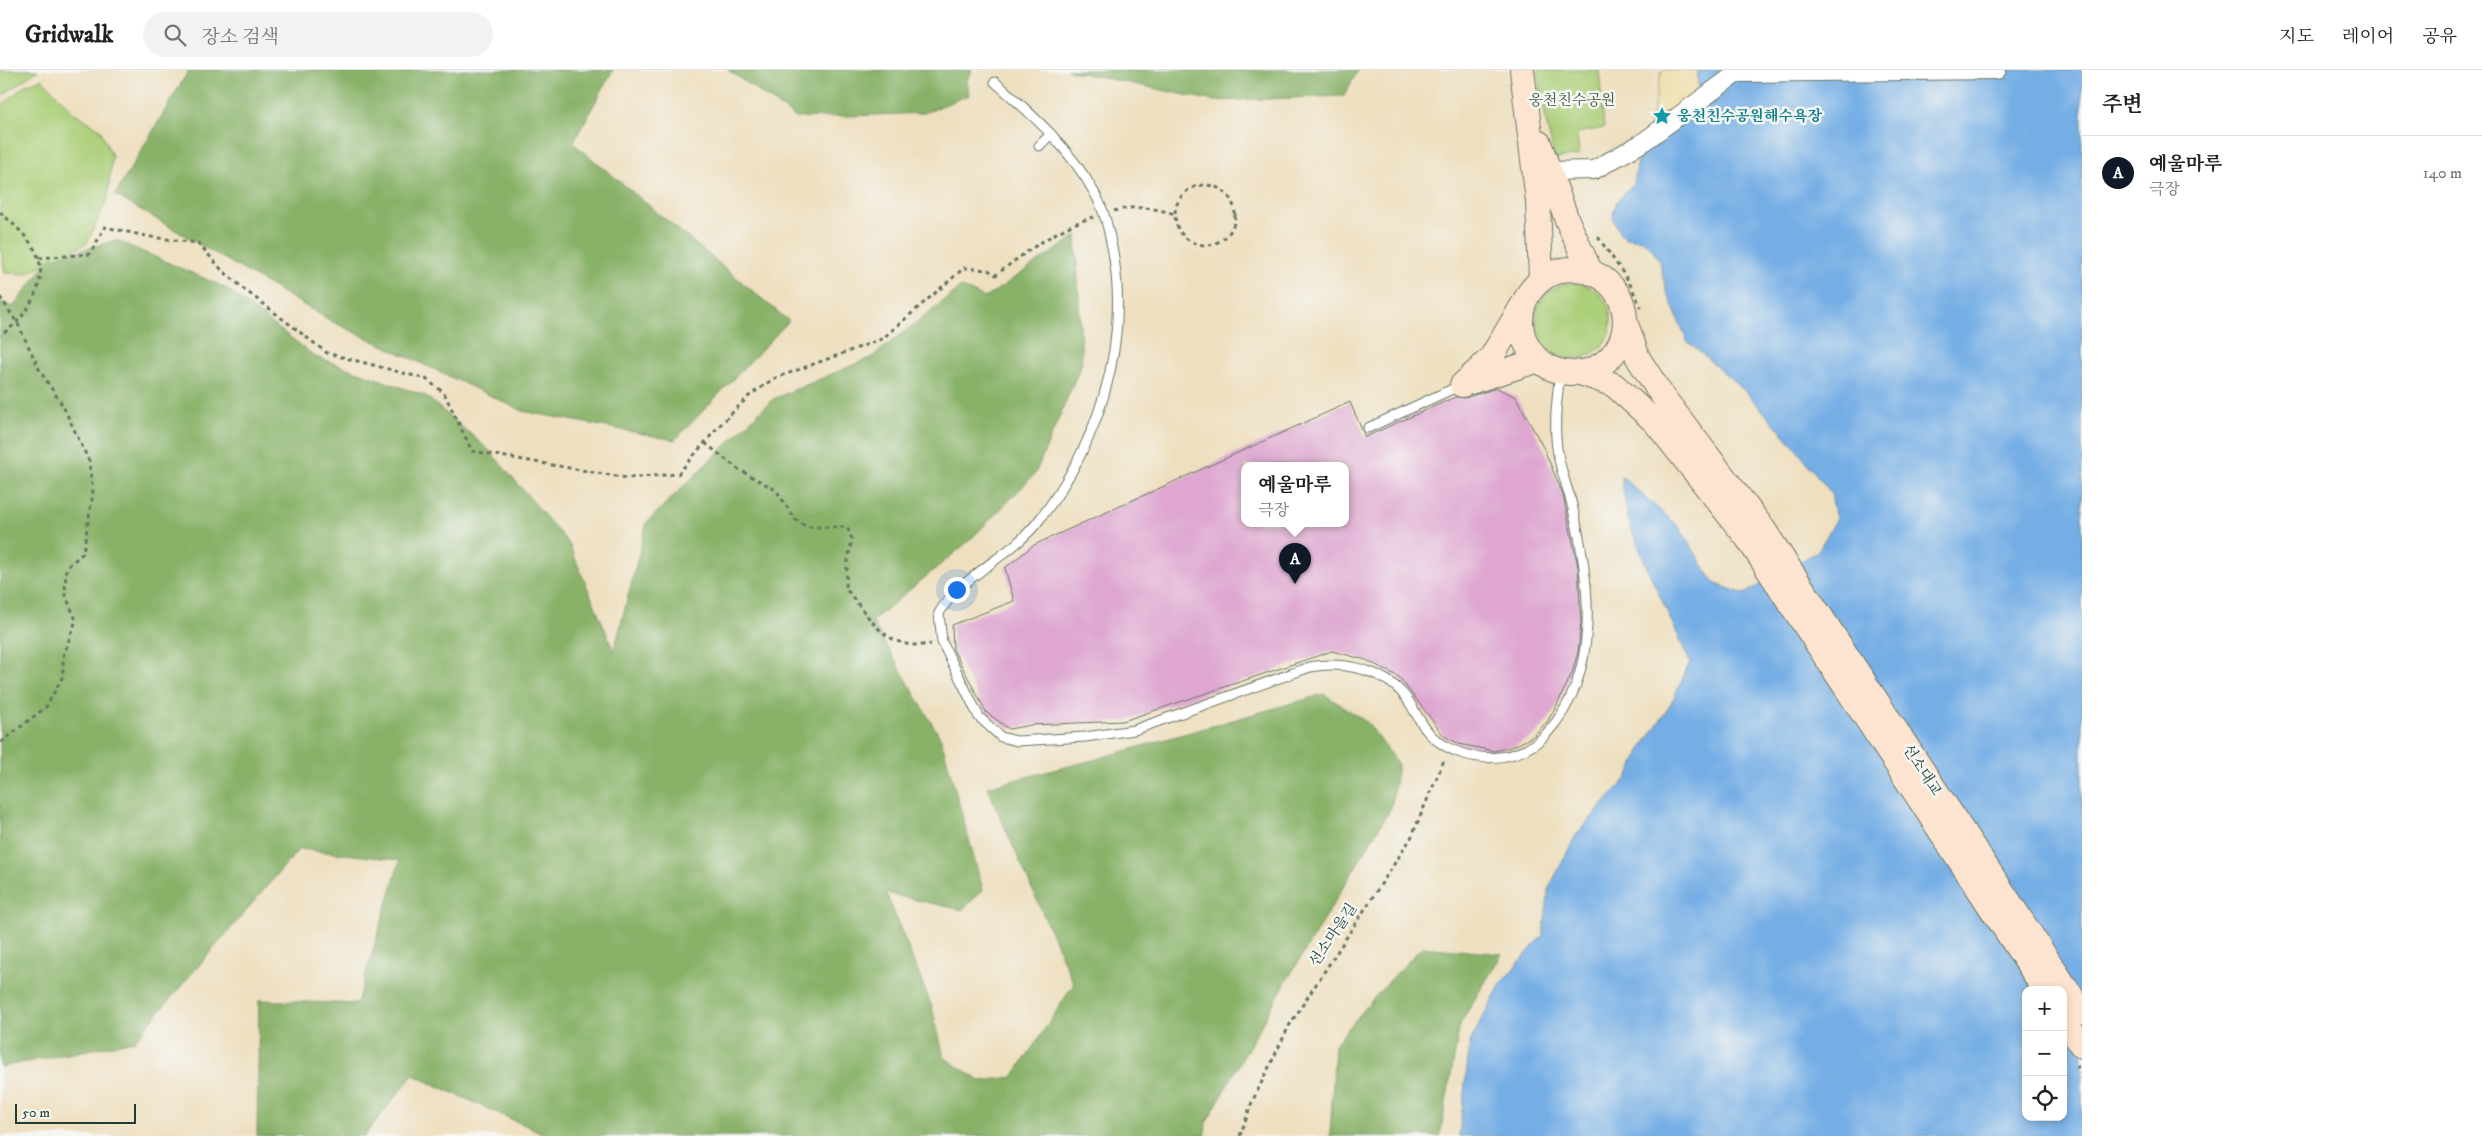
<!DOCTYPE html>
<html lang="ko">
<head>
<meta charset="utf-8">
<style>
	body { margin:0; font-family:"IM FELL DW Pica","Noto Serif KR",serif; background:#f2f2f2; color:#202124 }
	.controls { position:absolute; right:15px; bottom:15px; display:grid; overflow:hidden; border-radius:10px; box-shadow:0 2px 8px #0003 }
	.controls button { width:45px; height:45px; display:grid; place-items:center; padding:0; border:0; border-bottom:1px solid #e0e0e0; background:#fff; color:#202124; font:25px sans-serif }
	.scale { position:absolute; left:15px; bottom:12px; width:121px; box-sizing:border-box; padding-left:5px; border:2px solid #1f3d34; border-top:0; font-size:14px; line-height:18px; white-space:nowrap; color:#1f3d34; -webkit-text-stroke:4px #f6f6f2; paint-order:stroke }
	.you { position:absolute; left:956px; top:519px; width:18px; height:18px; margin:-12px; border:4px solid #fff; border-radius:50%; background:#1a73e8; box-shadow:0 0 0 8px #1a73e833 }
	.badge { display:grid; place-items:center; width:32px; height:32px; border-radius:50%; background:#111827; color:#fff; font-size:16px; font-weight:700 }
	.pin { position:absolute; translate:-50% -41px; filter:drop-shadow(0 1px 2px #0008) }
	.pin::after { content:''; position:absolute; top:26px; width:18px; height:15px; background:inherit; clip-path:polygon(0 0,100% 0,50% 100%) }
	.popup { position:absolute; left:1241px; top:392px; width:108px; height:65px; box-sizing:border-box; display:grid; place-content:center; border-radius:10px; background:#fff; filter:drop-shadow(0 1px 4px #0005); font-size:16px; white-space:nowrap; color:#757577 }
	.popup b { font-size:19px; color:#202124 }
	.popup::after { content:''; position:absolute; left:50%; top:100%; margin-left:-10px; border:10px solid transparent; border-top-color:#fff }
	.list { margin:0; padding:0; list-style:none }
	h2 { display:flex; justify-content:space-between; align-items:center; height:65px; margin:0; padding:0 20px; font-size:21px }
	h2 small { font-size:16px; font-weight:400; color:#757577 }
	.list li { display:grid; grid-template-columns:32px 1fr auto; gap:15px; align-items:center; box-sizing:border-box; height:75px; padding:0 20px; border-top:1px solid #e0e0e0 }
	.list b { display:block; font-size:19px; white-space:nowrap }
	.list p { margin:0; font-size:16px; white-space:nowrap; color:#757577 }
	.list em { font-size:16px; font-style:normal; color:#757577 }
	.icon { flex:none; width:28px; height:28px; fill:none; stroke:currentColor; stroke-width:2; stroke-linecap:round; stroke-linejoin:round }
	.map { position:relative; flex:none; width:2082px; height:1066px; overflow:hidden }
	header { display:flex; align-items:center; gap:30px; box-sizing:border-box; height:70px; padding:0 25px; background:#fff; border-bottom:1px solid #e0e0e0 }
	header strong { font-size:24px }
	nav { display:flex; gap:28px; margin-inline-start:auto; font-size:18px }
	.search { width:350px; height:45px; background:#f2f2f2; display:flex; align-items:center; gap:12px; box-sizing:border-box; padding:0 18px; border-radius:28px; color:#757577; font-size:19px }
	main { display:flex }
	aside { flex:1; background:#fff }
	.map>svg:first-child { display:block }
	.green { fill:#accf79; stroke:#668656 }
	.forest { fill:#89b269; stroke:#54784e }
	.sand { fill:#eeda9e; stroke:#868c69 }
	.water { fill:#75aee5; stroke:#4a768c; fill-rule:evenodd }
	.building { fill:#dea6d0; fill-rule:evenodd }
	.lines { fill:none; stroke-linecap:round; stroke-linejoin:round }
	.lane-casing { stroke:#677665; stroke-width:11 }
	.street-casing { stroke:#677665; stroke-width:20 }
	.secondary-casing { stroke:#677665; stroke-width:26 }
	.path { stroke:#677665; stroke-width:3; stroke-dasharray:4 4; stroke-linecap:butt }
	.lane { stroke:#fff; stroke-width:9 }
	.street { stroke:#fff; stroke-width:18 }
	.secondary { stroke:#fde4d0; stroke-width:24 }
	.labels { text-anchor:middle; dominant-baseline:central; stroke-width:5; stroke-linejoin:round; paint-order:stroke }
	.park-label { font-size:15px; fill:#3b5a42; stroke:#f6f6f2 }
	.culture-label { font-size:15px; font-weight:bold; fill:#0d838f; stroke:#f6f6f2; text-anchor:start }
	.street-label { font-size:15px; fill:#1f3d34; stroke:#f6f6f2 }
</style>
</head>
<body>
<header>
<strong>Gridwalk</strong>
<div class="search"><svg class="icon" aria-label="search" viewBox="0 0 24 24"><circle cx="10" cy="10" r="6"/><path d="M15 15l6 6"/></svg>장소 검색</div>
<nav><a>지도</a><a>레이어</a><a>공유</a></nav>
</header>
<main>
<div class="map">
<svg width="2082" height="1066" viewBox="0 0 2082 1066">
	<rect width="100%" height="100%" fill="#f6f6f2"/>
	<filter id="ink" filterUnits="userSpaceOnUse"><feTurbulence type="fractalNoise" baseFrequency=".02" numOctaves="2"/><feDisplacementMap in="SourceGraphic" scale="10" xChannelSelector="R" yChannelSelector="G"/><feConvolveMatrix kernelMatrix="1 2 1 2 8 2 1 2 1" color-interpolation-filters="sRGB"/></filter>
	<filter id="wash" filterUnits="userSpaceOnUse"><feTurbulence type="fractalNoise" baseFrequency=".0096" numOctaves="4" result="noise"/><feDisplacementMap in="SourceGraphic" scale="20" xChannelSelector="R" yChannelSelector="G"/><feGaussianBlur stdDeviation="1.12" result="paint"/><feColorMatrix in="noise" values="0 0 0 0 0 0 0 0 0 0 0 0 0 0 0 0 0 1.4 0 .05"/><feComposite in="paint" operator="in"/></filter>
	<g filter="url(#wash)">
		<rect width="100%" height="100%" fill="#eedfbf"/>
		<g class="green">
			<path d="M0,0H38L0,27Z"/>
			<path d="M1538,0H1599L1604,58L1577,63L1579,85L1555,89L1547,56Z"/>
			<path d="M42,9L73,42L100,59L112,86L108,127L87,173L25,204L5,203L0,174V37L24,16Z"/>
			<circle cx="1573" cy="251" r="38"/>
		</g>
		<g class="forest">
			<path d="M189,0H613L573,73L789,251L675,370L523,341L333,252L115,125Z"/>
			<path d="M728,0H972L967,10L969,25L924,43L796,48Z"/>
			<path d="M1067,0H1358L1344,26L1214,31Z"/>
			<path d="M1076,166L1082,293L1035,404L969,471L872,551L941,669L983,820L962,840L886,823L932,937L944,987L980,1011L1013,1007L1074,914L987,717L1093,690L1324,624L1368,653L1398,694L1391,738L1277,927L1206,1053L1205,1066H549L413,1005L364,1066H257L259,930L357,934L400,790L299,779L134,971L0,997V231L13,237L50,189L116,170L224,217L316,287L426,326L489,380L569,474L614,581L647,452L773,329L872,287L961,217L985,228Z"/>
			<path d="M1422,877L1502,884L1460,954L1440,1066H1330L1335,974L1380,921Z"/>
		</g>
		<path class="sand" d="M1662,0H1698V27L1647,66Z"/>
		<path class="water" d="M1698,0H2082V1066H1459L1470,972L1502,912L1543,865L1549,818L1576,765L1628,707L1640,681L1671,634L1690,592L1648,500L1628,450L1621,406L1679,457L1714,513L1744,524L1818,481L1836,450L1831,423L1788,369L1745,321L1687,271L1666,220L1659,190L1652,179L1642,170L1626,168L1620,164L1614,151L1613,144L1616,133L1633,114L1642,73L1698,27ZM2026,920H2063V1047H2026Z"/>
		<g id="blocks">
			<path class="building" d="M1497,318L1516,327L1544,379L1563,425L1578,497L1581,552L1578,582L1572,603L1556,637L1547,652L1532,667L1514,676L1494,681L1459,674L1444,666L1399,607L1366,590L1332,581L1123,651L1031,655L1009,659L986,642L953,579L952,555L1014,531L1005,498L1034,475L1350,332L1365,367L1455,327L1465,328ZM1245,395H1345V453H1245Z"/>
		</g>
	</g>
	<g filter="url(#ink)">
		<use href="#blocks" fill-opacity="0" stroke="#677665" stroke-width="1"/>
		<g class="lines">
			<g class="lane-casing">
				<g id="lane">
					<path d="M995,12C1033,45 1071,79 1095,124C1105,141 1109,162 1113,182C1130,279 1097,378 1036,454C1009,487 960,507 939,543L942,572L979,647L1001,667L1017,671L1085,667L1134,660L1310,597C1342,591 1382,599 1404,625C1415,638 1421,658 1434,668C1466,695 1519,695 1547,663C1602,603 1590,511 1573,439C1569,421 1561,403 1558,384C1553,357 1557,329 1560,302"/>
					<path d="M1039,76L1051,64"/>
					<path d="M1368,358L1461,315"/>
				</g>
			</g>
			<g class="street-casing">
				<path id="street" d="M1549,101L1594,100L1642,73L1737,3L1997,0"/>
			</g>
			<g class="secondary-casing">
				<g id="secondary">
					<path d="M1522,0L1538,131L1541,210"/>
					<path d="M1539,73L1567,150L1591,203"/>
					<circle cx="1573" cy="251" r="52"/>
					<path d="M1625,251L1638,288L1661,324L1762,457L2082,942"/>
					<path d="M1580,303L1614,315L1655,352L1748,469L2045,920"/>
					<path d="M1470,312L1539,290"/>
					<path d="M1462,315L1491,288L1522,236"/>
					<path d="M2063,948L2082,976"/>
				</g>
			</g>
			<g class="path">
				<circle cx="1205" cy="145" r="30"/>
				<path d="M1114,141C1135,135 1154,138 1175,144"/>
				<path d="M0,142C30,169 55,191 31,232C22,248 15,256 0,265"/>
				<path d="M1598,167L1628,210L1641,238"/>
				<path d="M39,188L90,184L105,157L151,167L198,173L221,199L245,220L327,283L426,309L444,323L472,381L627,408L678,404L719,356L749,326L773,309L882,269L964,198L988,200L996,205C1023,184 1060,156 1094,147"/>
				<path d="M0,227L18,254L40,301L63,336L89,391L93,423L83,483L66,498L65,524L76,550L63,587V606L46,637L0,673"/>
				<path d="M705,373L738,399L776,420L795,449L806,457H847L852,469L847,495L846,519C872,550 885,581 931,574"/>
				<path d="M2076,995L2082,1004"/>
				<path d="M1240,1066L1252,1032L1289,956L1411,768L1445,688"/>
			</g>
			<use href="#lane" class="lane"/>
			<use href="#street" class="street"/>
			<use href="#secondary" class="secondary"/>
		</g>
	</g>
	<defs>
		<g id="sight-bare" transform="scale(1.5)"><path d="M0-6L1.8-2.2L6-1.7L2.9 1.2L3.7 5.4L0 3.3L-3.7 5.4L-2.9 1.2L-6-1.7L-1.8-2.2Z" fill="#0f9aa8" stroke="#f6f6f2" stroke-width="2.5" paint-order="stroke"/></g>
	</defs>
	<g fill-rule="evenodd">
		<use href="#sight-bare" x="1662" y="46"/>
	</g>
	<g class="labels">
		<g class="park-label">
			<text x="1572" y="30">웅천친수공원</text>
		</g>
		<g class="culture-label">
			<text x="1677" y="46">웅천친수공원해수욕장</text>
		</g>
		<g class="street-label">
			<text transform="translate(1922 700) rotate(57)">선소대교</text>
			<text transform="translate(1333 865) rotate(-56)">선소마을길</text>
		</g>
	</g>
</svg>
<div class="controls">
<button>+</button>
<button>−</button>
<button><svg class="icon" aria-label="locate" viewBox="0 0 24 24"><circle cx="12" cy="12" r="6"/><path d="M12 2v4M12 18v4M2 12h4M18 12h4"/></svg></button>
</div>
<div class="scale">50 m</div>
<div class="you"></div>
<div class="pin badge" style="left:1295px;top:514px">A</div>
<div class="popup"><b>예울마루</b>극장</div>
</div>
<aside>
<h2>주변<small></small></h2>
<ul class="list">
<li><span class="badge">A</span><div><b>예울마루</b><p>극장</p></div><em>140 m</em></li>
</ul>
</aside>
</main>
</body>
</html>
